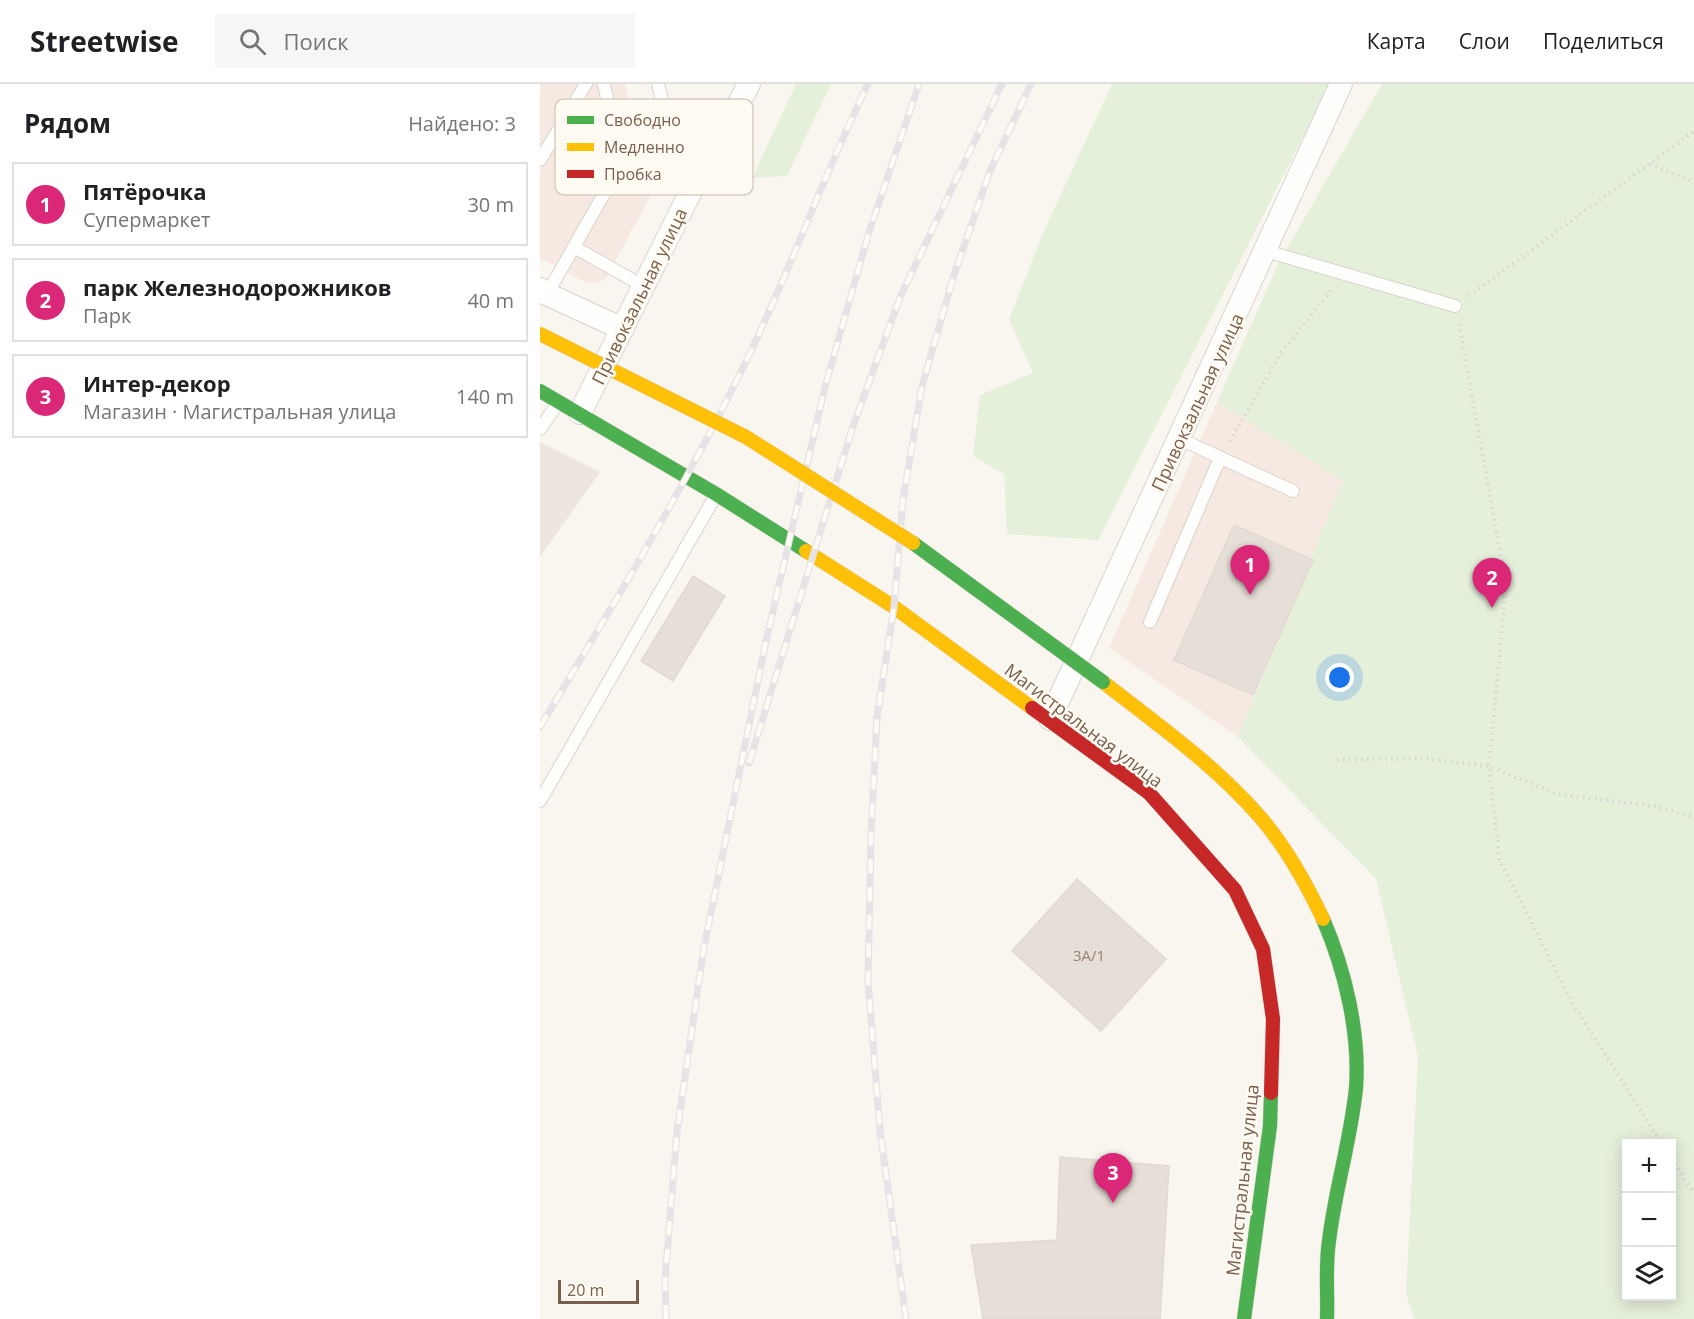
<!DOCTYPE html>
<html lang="ru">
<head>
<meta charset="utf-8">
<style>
	body { margin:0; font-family:"Open Sans",sans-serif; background:#f6f6f6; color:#202124 }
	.controls { position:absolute; right:18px; bottom:18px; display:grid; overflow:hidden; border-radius:0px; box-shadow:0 3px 15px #0003 }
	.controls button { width:54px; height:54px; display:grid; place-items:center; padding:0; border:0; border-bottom:2px solid #e0e0e0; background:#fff; color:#202124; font:30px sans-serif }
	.scale { position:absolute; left:18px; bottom:15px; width:81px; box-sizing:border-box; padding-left:6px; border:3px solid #795f4d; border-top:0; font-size:16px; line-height:21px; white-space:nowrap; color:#795f4d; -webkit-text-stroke:4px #fffbf3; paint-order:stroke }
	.you { position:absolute; left:800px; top:594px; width:21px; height:21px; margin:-15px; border:4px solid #fff; border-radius:50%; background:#1a73e8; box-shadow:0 0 0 9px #1a73e833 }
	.badge { display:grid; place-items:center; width:39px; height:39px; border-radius:50%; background:#db2777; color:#fff; font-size:20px; font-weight:700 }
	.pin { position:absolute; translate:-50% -50px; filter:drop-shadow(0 2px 3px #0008) }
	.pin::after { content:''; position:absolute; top:32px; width:21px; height:18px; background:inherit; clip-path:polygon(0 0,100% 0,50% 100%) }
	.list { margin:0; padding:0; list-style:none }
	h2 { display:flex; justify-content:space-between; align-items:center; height:78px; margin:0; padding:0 24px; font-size:26px }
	h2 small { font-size:20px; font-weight:400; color:#757577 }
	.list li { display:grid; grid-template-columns:39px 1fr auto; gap:18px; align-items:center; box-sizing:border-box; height:84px; margin:0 12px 12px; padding:0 12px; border:2px solid #e0e0e0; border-radius:0px }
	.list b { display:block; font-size:22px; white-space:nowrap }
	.list p { margin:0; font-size:20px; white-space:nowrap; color:#757577 }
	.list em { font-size:20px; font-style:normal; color:#757577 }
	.icon { flex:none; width:33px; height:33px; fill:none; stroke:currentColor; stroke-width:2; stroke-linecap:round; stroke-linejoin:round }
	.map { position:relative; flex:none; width:1154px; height:1235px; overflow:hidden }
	header { display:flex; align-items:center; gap:36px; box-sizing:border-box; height:84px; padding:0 30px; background:#fff; border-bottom:2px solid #e0e0e0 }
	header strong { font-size:28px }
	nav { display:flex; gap:33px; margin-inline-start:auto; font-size:21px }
	.search { width:420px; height:54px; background:#f6f6f6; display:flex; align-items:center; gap:15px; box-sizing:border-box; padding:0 21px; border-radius:0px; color:#757577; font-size:22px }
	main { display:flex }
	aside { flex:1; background:#fff }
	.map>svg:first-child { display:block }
	.commercial { fill:#f6e9e1 }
	.industrial { fill:#ede6e0 }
	.green { fill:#e5f0db; fill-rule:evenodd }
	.building { fill:#e6dfd7; stroke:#e2d9d1; stroke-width:1.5 }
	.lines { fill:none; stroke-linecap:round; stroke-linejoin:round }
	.lane-casing { stroke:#d9d3cd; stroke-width:14 }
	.street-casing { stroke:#d9d3cd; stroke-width:24 }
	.fast-casing { stroke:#dad3cd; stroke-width:15 }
	.slow-casing { stroke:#dad3cd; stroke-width:15 }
	.jam-casing { stroke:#dad3cd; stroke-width:15 }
	.path { stroke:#dbd6d0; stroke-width:4; stroke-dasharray:1.5 4.5; stroke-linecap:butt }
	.lane { stroke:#fefefd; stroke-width:12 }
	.street { stroke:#fefefd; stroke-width:22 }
	.fast { stroke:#4caf50; stroke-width:14 }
	.slow { stroke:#ffc107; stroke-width:14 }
	.jam { stroke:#c62828; stroke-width:14 }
	.rail-casing { stroke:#e6e3e7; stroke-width:7 }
	.rail { stroke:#fffbf3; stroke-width:4.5; stroke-dasharray:14; stroke-linecap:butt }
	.fast-bridge-casing { stroke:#dad3cd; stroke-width:15; stroke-linecap:butt }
	.slow-bridge-casing { stroke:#dad3cd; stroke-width:15; stroke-linecap:butt }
	.fast-bridge { stroke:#4caf50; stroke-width:14 }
	.slow-bridge { stroke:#ffc107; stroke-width:14 }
	.labels { text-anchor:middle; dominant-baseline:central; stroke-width:5; stroke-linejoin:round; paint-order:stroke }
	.number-label { font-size:15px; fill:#968172 }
	.street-label { font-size:18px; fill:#795f4d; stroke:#fffbf3 }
	.key { fill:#fffbf3; stroke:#d7ccc1; stroke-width:1.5 }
	.key-label { font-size:16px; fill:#795f4d }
</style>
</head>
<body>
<header>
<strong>Streetwise</strong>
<div class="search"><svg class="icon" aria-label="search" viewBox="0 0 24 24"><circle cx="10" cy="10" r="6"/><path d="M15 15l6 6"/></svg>Поиск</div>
<nav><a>Карта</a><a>Слои</a><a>Поделиться</a></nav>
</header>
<main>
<aside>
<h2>Рядом<small>Найдено: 3</small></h2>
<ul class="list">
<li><span class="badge">1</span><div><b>Пятёрочка</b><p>Супермаркет</p></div><em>30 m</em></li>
<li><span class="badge">2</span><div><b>парк Железнодорожников</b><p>Парк</p></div><em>40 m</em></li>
<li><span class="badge">3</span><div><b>Интер-декор</b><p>Магазин · Магистральная улица</p></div><em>140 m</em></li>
</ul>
</aside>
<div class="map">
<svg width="1154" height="1235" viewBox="0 0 1154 1235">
	<rect width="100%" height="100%" fill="#f9f6f0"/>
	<g class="commercial">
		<path d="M0,0H85L112,109L65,196L49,200L0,174Z"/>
		<path d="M677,318L803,396L698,653L569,564Z"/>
	</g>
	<path class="industrial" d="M0,358L60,388L0,473Z"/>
	<g class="green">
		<path d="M256,0H291L247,92L212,94Z"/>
		<path d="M572,0H790L558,456L467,450L464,390L433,372L440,311L493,289L469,235L503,149Z"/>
		<path d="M842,0H1154V1235H874L866,1209L878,973L836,795L698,653L803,396L677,318L738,180ZM1086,1060H1132V1212H1086Z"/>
	</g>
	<g class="building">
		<path d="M694,441L773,476L713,611L634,576Z"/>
		<path d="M153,492L185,512L133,597L101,577Z"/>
		<path d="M537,795L626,875L561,947L472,867Z"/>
		<path d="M520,1073L629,1082L620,1235H443L431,1161L517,1156Z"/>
	</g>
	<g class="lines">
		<g class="lane-casing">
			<g id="lane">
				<path d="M118,0L146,116"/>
				<path d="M0,76L46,0"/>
				<path d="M34,163L105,203"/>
				<path d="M726,167L915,222"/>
				<path d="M1,200L10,205L81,80L64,0"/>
				<path d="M0,345L18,319"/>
				<path d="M640,355L753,407"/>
				<path d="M610,538L680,374"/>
				<path d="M0,717L176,411"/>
			</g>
		</g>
		<g class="street-casing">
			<g id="street">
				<path d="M0,207L83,245"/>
				<path d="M40,329L146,117L209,0"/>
				<path d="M510,635L801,0"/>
			</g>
		</g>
		<g class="fast-casing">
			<g id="fast">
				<path d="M0,307L176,410L266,467"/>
				<path d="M783,835C805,886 820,949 816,1004C811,1055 795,1106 789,1157C785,1183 788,1209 787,1235"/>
				<path d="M704,1235L730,1042L731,1009"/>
			</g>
		</g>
		<g class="slow-casing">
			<g id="slow">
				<path d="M266,467L354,523L492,624"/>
				<path d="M563,598C617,640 675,681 720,733C747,764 766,799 783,835"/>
			</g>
		</g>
		<g class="jam-casing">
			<path id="jam" d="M492,624L609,709L695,806L723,865L733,935L731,1009"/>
		</g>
		<g class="path">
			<path d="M1110,80L1154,98"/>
			<path d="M929,212L1154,47"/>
			<path d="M919,240L966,501L949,682L959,775L1034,921L1122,1060"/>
			<path d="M690,357L741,269L792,205"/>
			<path d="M797,676L880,674L949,682L1017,710L1115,722L1154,733"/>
			<path d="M1132,1074L1154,1110"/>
		</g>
		<use href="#lane" class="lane"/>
		<use href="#street" class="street"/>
		<use href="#fast" class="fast"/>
		<use href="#slow" class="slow"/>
		<use href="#jam" class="jam"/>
		<g class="rail-casing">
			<g id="rail">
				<path d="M0,643C73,521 148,399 209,271C252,182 285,88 328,0"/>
				<path d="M209,679L313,342L361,211L462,0"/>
				<path d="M126,1235L125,1195L137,1048L164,863L226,557L285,303L329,148L379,0"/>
				<path d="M366,1235L340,1046L328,897L331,751L337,633L354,523L363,416L382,302L414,191L450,87L491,0"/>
			</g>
		</g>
		<use href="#rail" class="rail"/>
		<g class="fast-bridge-casing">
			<path id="fast-bridge" d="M373,459L563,598"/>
		</g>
		<g class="slow-bridge-casing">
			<path id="slow-bridge" d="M0,250L206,353L373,459"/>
		</g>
		<use href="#fast-bridge" class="fast-bridge"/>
		<use href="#slow-bridge" class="slow-bridge"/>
	</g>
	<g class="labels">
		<g class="number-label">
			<text x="549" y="871">3А/1</text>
		</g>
		<g class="street-label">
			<text transform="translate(99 212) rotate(-64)">Привокзальная улица</text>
			<text transform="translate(657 318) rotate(-65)">Привокзальная улица</text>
			<text transform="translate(544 641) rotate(37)">Магистральная улица</text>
			<text transform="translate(702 1096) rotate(-84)">Магистральная улица</text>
		</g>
	</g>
	<rect x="15" y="15" width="198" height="96" rx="9" class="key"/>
	<rect x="27" y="32" width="27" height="8" fill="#4caf50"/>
	<rect x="27" y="59" width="27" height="8" fill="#ffc107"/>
	<rect x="27" y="86" width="27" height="8" fill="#c62828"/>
	<g class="key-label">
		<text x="64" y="42">Свободно</text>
		<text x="64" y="69">Медленно</text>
		<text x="64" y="96">Пробка</text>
	</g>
</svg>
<div class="controls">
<button>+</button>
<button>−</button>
<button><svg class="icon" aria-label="layers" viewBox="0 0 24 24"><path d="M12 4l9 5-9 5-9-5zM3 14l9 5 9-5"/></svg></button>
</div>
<div class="scale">20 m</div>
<div class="you"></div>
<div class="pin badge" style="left:710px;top:511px">1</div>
<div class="pin badge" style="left:952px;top:524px">2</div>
<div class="pin badge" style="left:573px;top:1119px">3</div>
</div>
</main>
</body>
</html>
